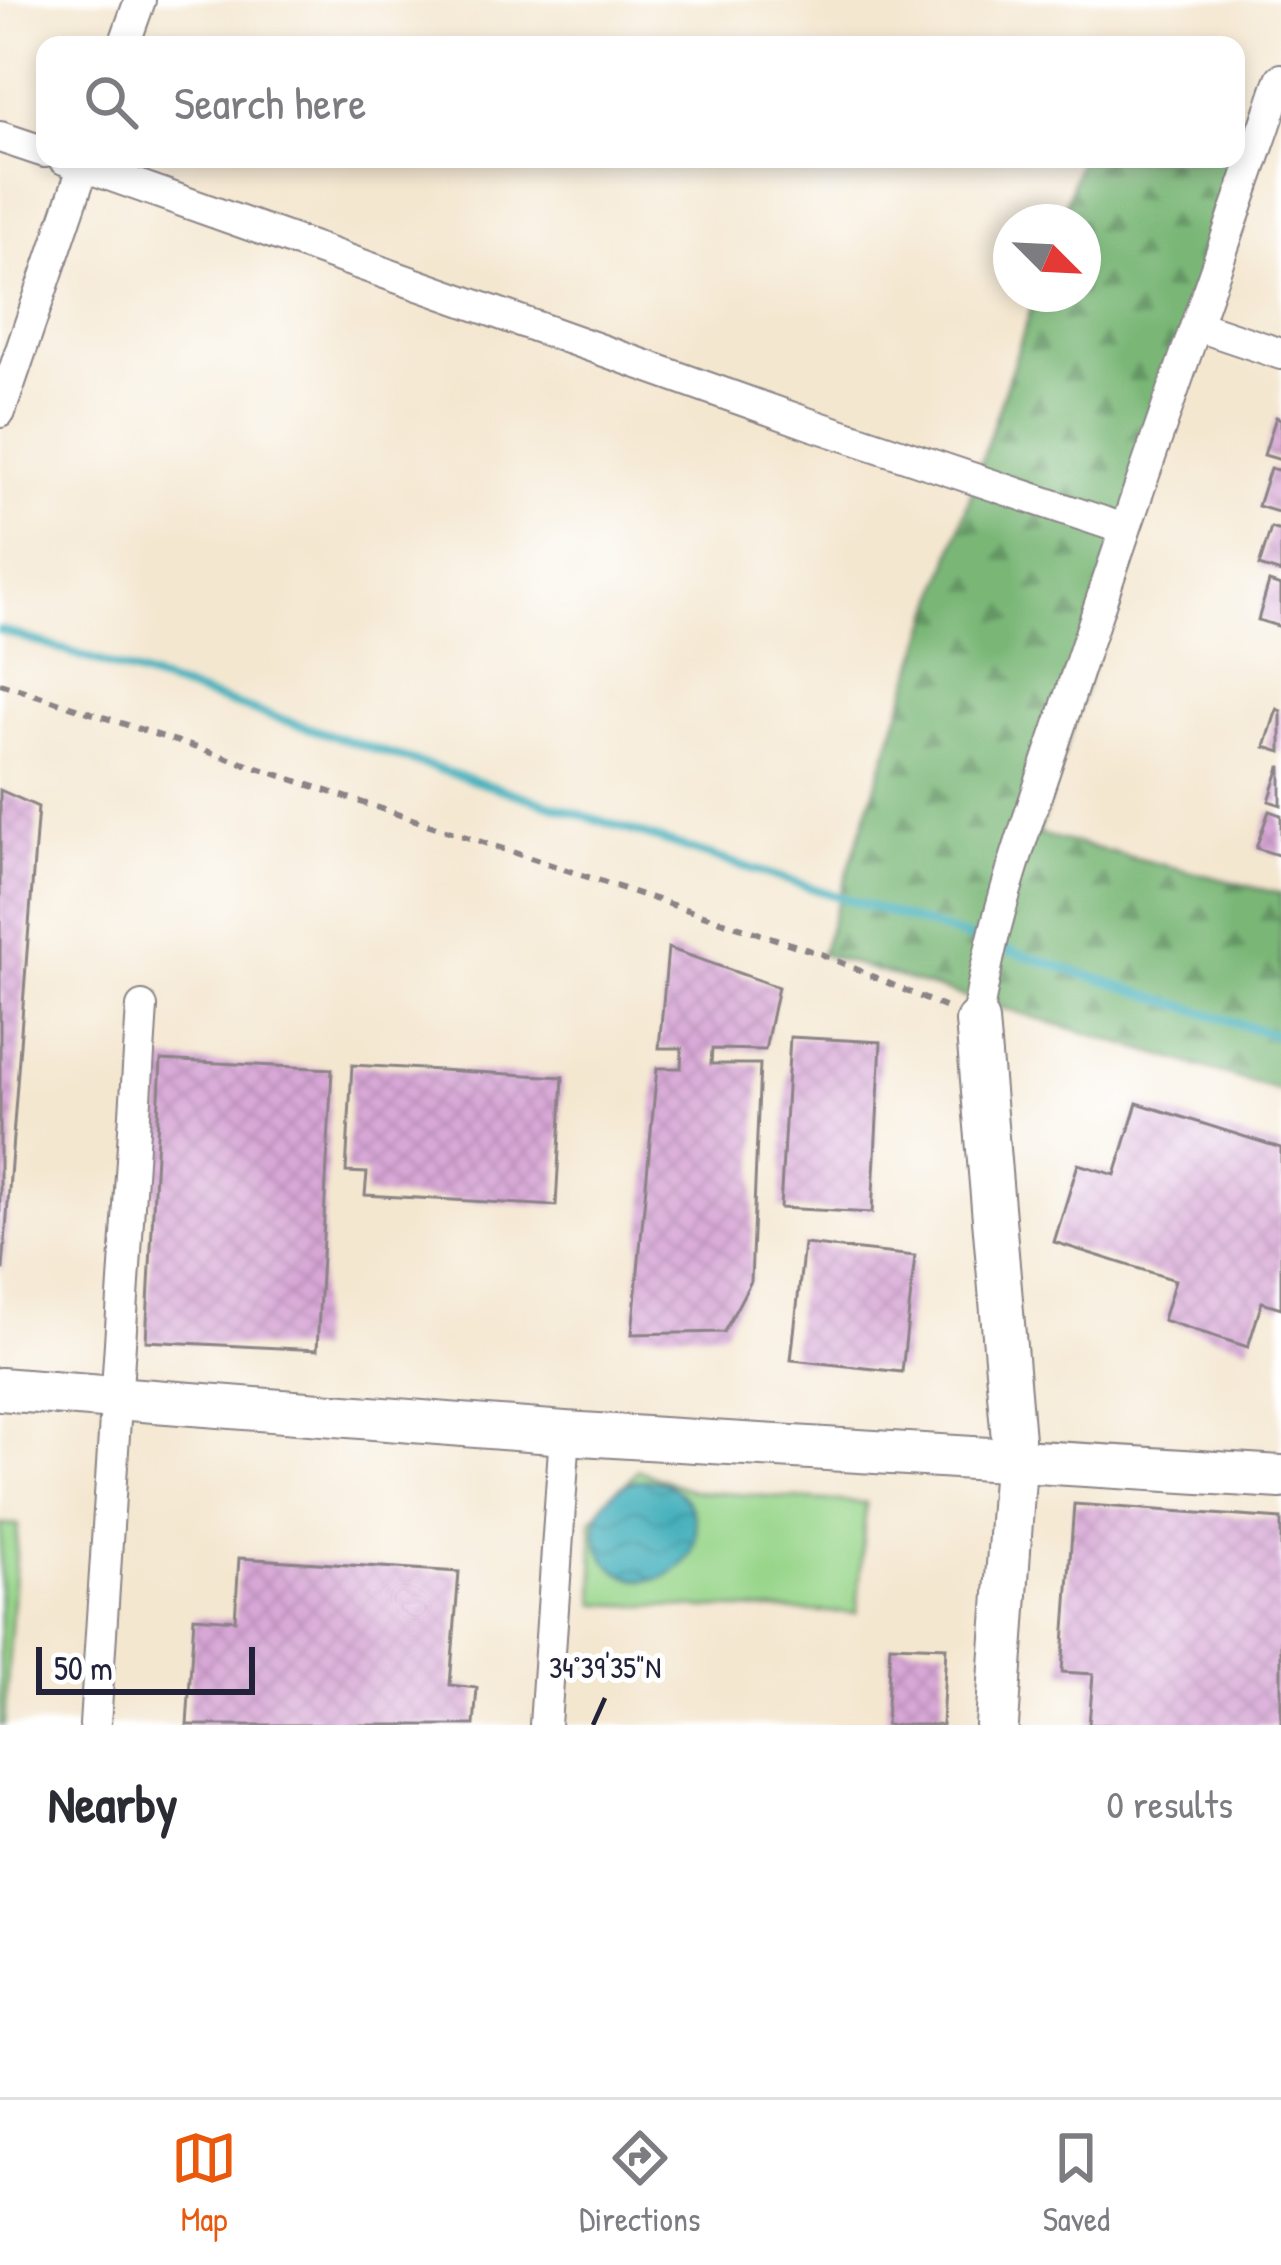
<!DOCTYPE html>
<html lang="en">
<head>
<meta charset="utf-8">
<style>
	body { margin:0; font-family:"Patrick Hand",sans-serif; background:#f7f7f7; color:#2b2b33 }
	.compass { position:absolute; left:993px; top:204px; width:108px; height:108px; border-radius:50%; background:#fff; box-shadow:0 6px 18px #0003; rotate:114deg }
	.scale { position:absolute; left:36px; bottom:30px; width:219px; box-sizing:border-box; padding-left:12px; border:6px solid #22223b; border-top:0; font-size:33px; line-height:42px; white-space:nowrap; color:#22223b; -webkit-text-stroke:9px #fff; paint-order:stroke }
	.list { margin:0; padding:0; list-style:none }
	h2 { display:flex; justify-content:space-between; align-items:center; height:156px; margin:0; padding:0 48px; font-size:51px }
	h2 small { font-size:39px; font-weight:400; color:#7c7c81 }
	.icon { flex:none; width:66px; height:66px; fill:none; stroke:currentColor; stroke-width:2; stroke-linecap:round; stroke-linejoin:round }
	.map { position:relative; flex:none; width:1281px; height:1725px; overflow:hidden }
	.search { position:absolute; background:#fff; box-shadow:0 6px 18px #0003; left:36px; right:36px; top:36px; height:132px; display:flex; align-items:center; gap:30px; box-sizing:border-box; padding:0 42px; border-radius:24px; color:#7c7c81; font-size:45px }
	.sheet { height:372px; background:#fff }
	nav { display:flex; justify-content:space-around; align-items:center; box-sizing:border-box; height:168px; border-top:3px solid #e1e1e2; background:#fff; font-size:33px; color:#7c7c81 }
	nav a { display:grid; justify-items:center; gap:6px }
	nav .on { color:#ea580c }
	.map>svg:first-child { display:block }
	.green { fill:#99d68b; stroke:#5e7c63; stroke-width:3 }
	.forest { fill:url(#forest-firs); stroke:#4e6c59; stroke-width:3 }
	.water { fill:url(#water-waves); stroke:#30687a; stroke-width:3 }
	.lines { fill:none; stroke-linecap:round; stroke-linejoin:round }
	.stream { stroke:#3dadb9; stroke-width:9 }
	.building { fill:url(#building-cross-hatch) }
	.street-casing { stroke:#8b8486; stroke-width:34 }
	.secondary-casing { stroke:#8b8486; stroke-width:46 }
	.path { stroke:#8b8486; stroke-width:6; stroke-dasharray:9 9; stroke-linecap:butt }
	.street { stroke:#fff; stroke-width:30 }
	.secondary { stroke:#fff; stroke-width:42 }
	.ticks { fill:none; stroke:#22223b; stroke-width:4.5 }
	.ticks-label { font-size:30px; text-anchor:middle; fill:#22223b; stroke:#fff; stroke-width:10; stroke-linejoin:round; paint-order:stroke }
</style>
</head>
<body>
<div class="map">
<svg width="1281" height="1725" viewBox="0 0 1281 1725">
	<defs>
		<pattern id="forest-firs" width="22" height="20" patternUnits="userSpaceOnUse" patternTransform="scale(3)"><rect width="22" height="20" fill="#7ab777"/><path d="M5 1l3.5 6h-7zM16 11l3.5 6h-7z" fill="#649463"/></pattern>
		<pattern id="water-waves" width="16" height="10" patternUnits="userSpaceOnUse" patternTransform="scale(3)"><rect width="16" height="10" fill="#3dadb9"/><path d="M0 5q4-4 8 0t8 0" fill="none" stroke="#338c98"/></pattern>
		<pattern id="building-cross-hatch" width="8" height="8" patternUnits="userSpaceOnUse" patternTransform="scale(3)"><rect width="8" height="8" fill="#d8a7d6"/><path d="M0 0l8 8M0 8l8-8" fill="none" stroke="#b98fb9"/></pattern>
	</defs>
	<rect width="100%" height="100%" fill="#fff"/>
	<filter id="ink" filterUnits="userSpaceOnUse"><feTurbulence type="fractalNoise" baseFrequency=".00833" numOctaves="2"/><feDisplacementMap in="SourceGraphic" scale="24" xChannelSelector="R" yChannelSelector="G"/><feConvolveMatrix kernelMatrix="1 2 1 2 8 2 1 2 1" color-interpolation-filters="sRGB"/></filter>
	<filter id="wash" filterUnits="userSpaceOnUse"><feTurbulence type="fractalNoise" baseFrequency=".004" numOctaves="4" result="noise"/><feDisplacementMap in="SourceGraphic" scale="48" xChannelSelector="R" yChannelSelector="G"/><feGaussianBlur stdDeviation="2.7" result="paint"/><feColorMatrix in="noise" values="0 0 0 0 0 0 0 0 0 0 0 0 0 0 0 0 0 1.4 0 .05"/><feComposite in="paint" operator="in"/></filter>
	<g filter="url(#wash)">
		<rect width="100%" height="100%" fill="#f4e7d0"/>
		<g class="green">
			<path d="M638,1470L693,1491L866,1503L857,1613L596,1604L591,1520Z"/>
			<path d="M0,1524L18,1525L4,1725H0Z"/>
		</g>
		<path class="forest" d="M1236,119L1265,130L1038,834L1281,894V1091L821,954L1036,294H1083V222H1060L1080,159H1236Z"/>
		<circle class="water" cx="646" cy="1530" r="50"/>
		<g class="lines">
			<path class="stream" d="M0,630L1281,1037"/>
		</g>
		<g id="blocks">
			<g class="building">
				<path d="M1276,417L1281,419V460L1264,455Z"/>
				<path d="M1270,468L1281,471V513L1258,506Z"/>
				<path d="M1271,528L1281,531V573L1259,566Z"/>
				<path d="M1269,582L1281,586V627L1258,620Z"/>
				<path d="M1277,709L1281,711V752L1265,747Z"/>
				<path d="M1280,767H1281V805L1269,801Z"/>
				<path d="M0,790L38,807L3,1269H0Z"/>
				<path d="M1269,811L1281,815V856L1256,848Z"/>
				<path d="M668,948L778,987L765,1050L712,1049L711,1064H760L751,1281L724,1332L632,1334L657,1068H681L682,1048H659Z"/>
				<path d="M790,1037L881,1042L872,1213L780,1208Z"/>
				<path d="M161,1060L332,1069L317,1350L146,1341Z"/>
				<path d="M352,1065L563,1077L556,1206L365,1195L367,1173L346,1172Z"/>
				<path d="M1137,1103L1281,1148V1308L1262,1302L1248,1347L1163,1320L1175,1280L1054,1242L1078,1164L1115,1175Z"/>
				<path d="M804,1244L915,1256L902,1372L791,1360Z"/>
				<path d="M1074,1504L1281,1519V1725H1089L1093,1674L1062,1672Z"/>
				<path d="M239,1558L459,1572L450,1685L477,1688L474,1725H187L194,1617L235,1620Z"/>
				<path d="M890,1645L946,1647L942,1725H886Z"/>
			</g>
		</g>
	</g>
	<g filter="url(#ink)">
		<use href="#blocks" fill-opacity="0" stroke="#8b8486" stroke-width="3"/>
		<g class="lines">
			<g class="street-casing">
				<g id="street">
					<path d="M124,45L140,0"/>
					<path d="M0,137L45,152"/>
					<path d="M64,159L807,423L1124,529"/>
					<path d="M1198,326L1281,354"/>
					<path d="M0,412L86,159"/>
					<path d="M977,1021C992,913 1032,810 1066,707C1134,496 1210,289 1281,79"/>
					<path d="M95,1725L142,1007"/>
					<path d="M545,1725L565,1433"/>
				</g>
			</g>
			<g class="secondary-casing">
				<g id="secondary">
					<path d="M977,1021L1015,1463L997,1725"/>
					<path d="M0,1389L565,1433L1281,1477"/>
				</g>
			</g>
			<path class="path" d="M0,683L821,954L946,1008"/>
			<use href="#street" class="street"/>
			<use href="#secondary" class="secondary"/>
		</g>
	</g>
	<path class="ticks" d="M593,1725L605,1698"/>
	<g class="ticks-label">
		<text x="605" y="1678">34°39'35"N</text>
	</g>
</svg>
<svg class="compass" viewBox="-18 -18 36 36"><path d="M0-13l5 13h-10z" fill="#e53935"/><path d="M0 13l5-13h-10z" fill="#7c7c81"/></svg>
<div class="scale">50 m</div>
<div class="search"><svg class="icon" aria-label="search" viewBox="0 0 24 24"><circle cx="10" cy="10" r="6"/><path d="M15 15l6 6"/></svg>Search here</div>
</div>
<section class="sheet">
<h2>Nearby<small>0 results</small></h2>
<ul class="list">
</ul>
</section>
<nav>
<a class="on"><svg class="icon" aria-label="map" viewBox="0 0 24 24"><path d="M3 6l6-2 6 2 6-2v14l-6 2-6-2-6 2zM9 4v14M15 6v14"/></svg>Map</a>
<a><svg class="icon" aria-label="directions" viewBox="0 0 24 24"><path d="M12 3l9 9-9 9-9-9zM9 14v-3h6M13 9l2 2-2 2"/></svg>Directions</a>
<a><svg class="icon" aria-label="saved" viewBox="0 0 24 24"><path d="M7 4h10v16l-5-4-5 4z"/></svg>Saved</a>
</nav>
</body>
</html>
